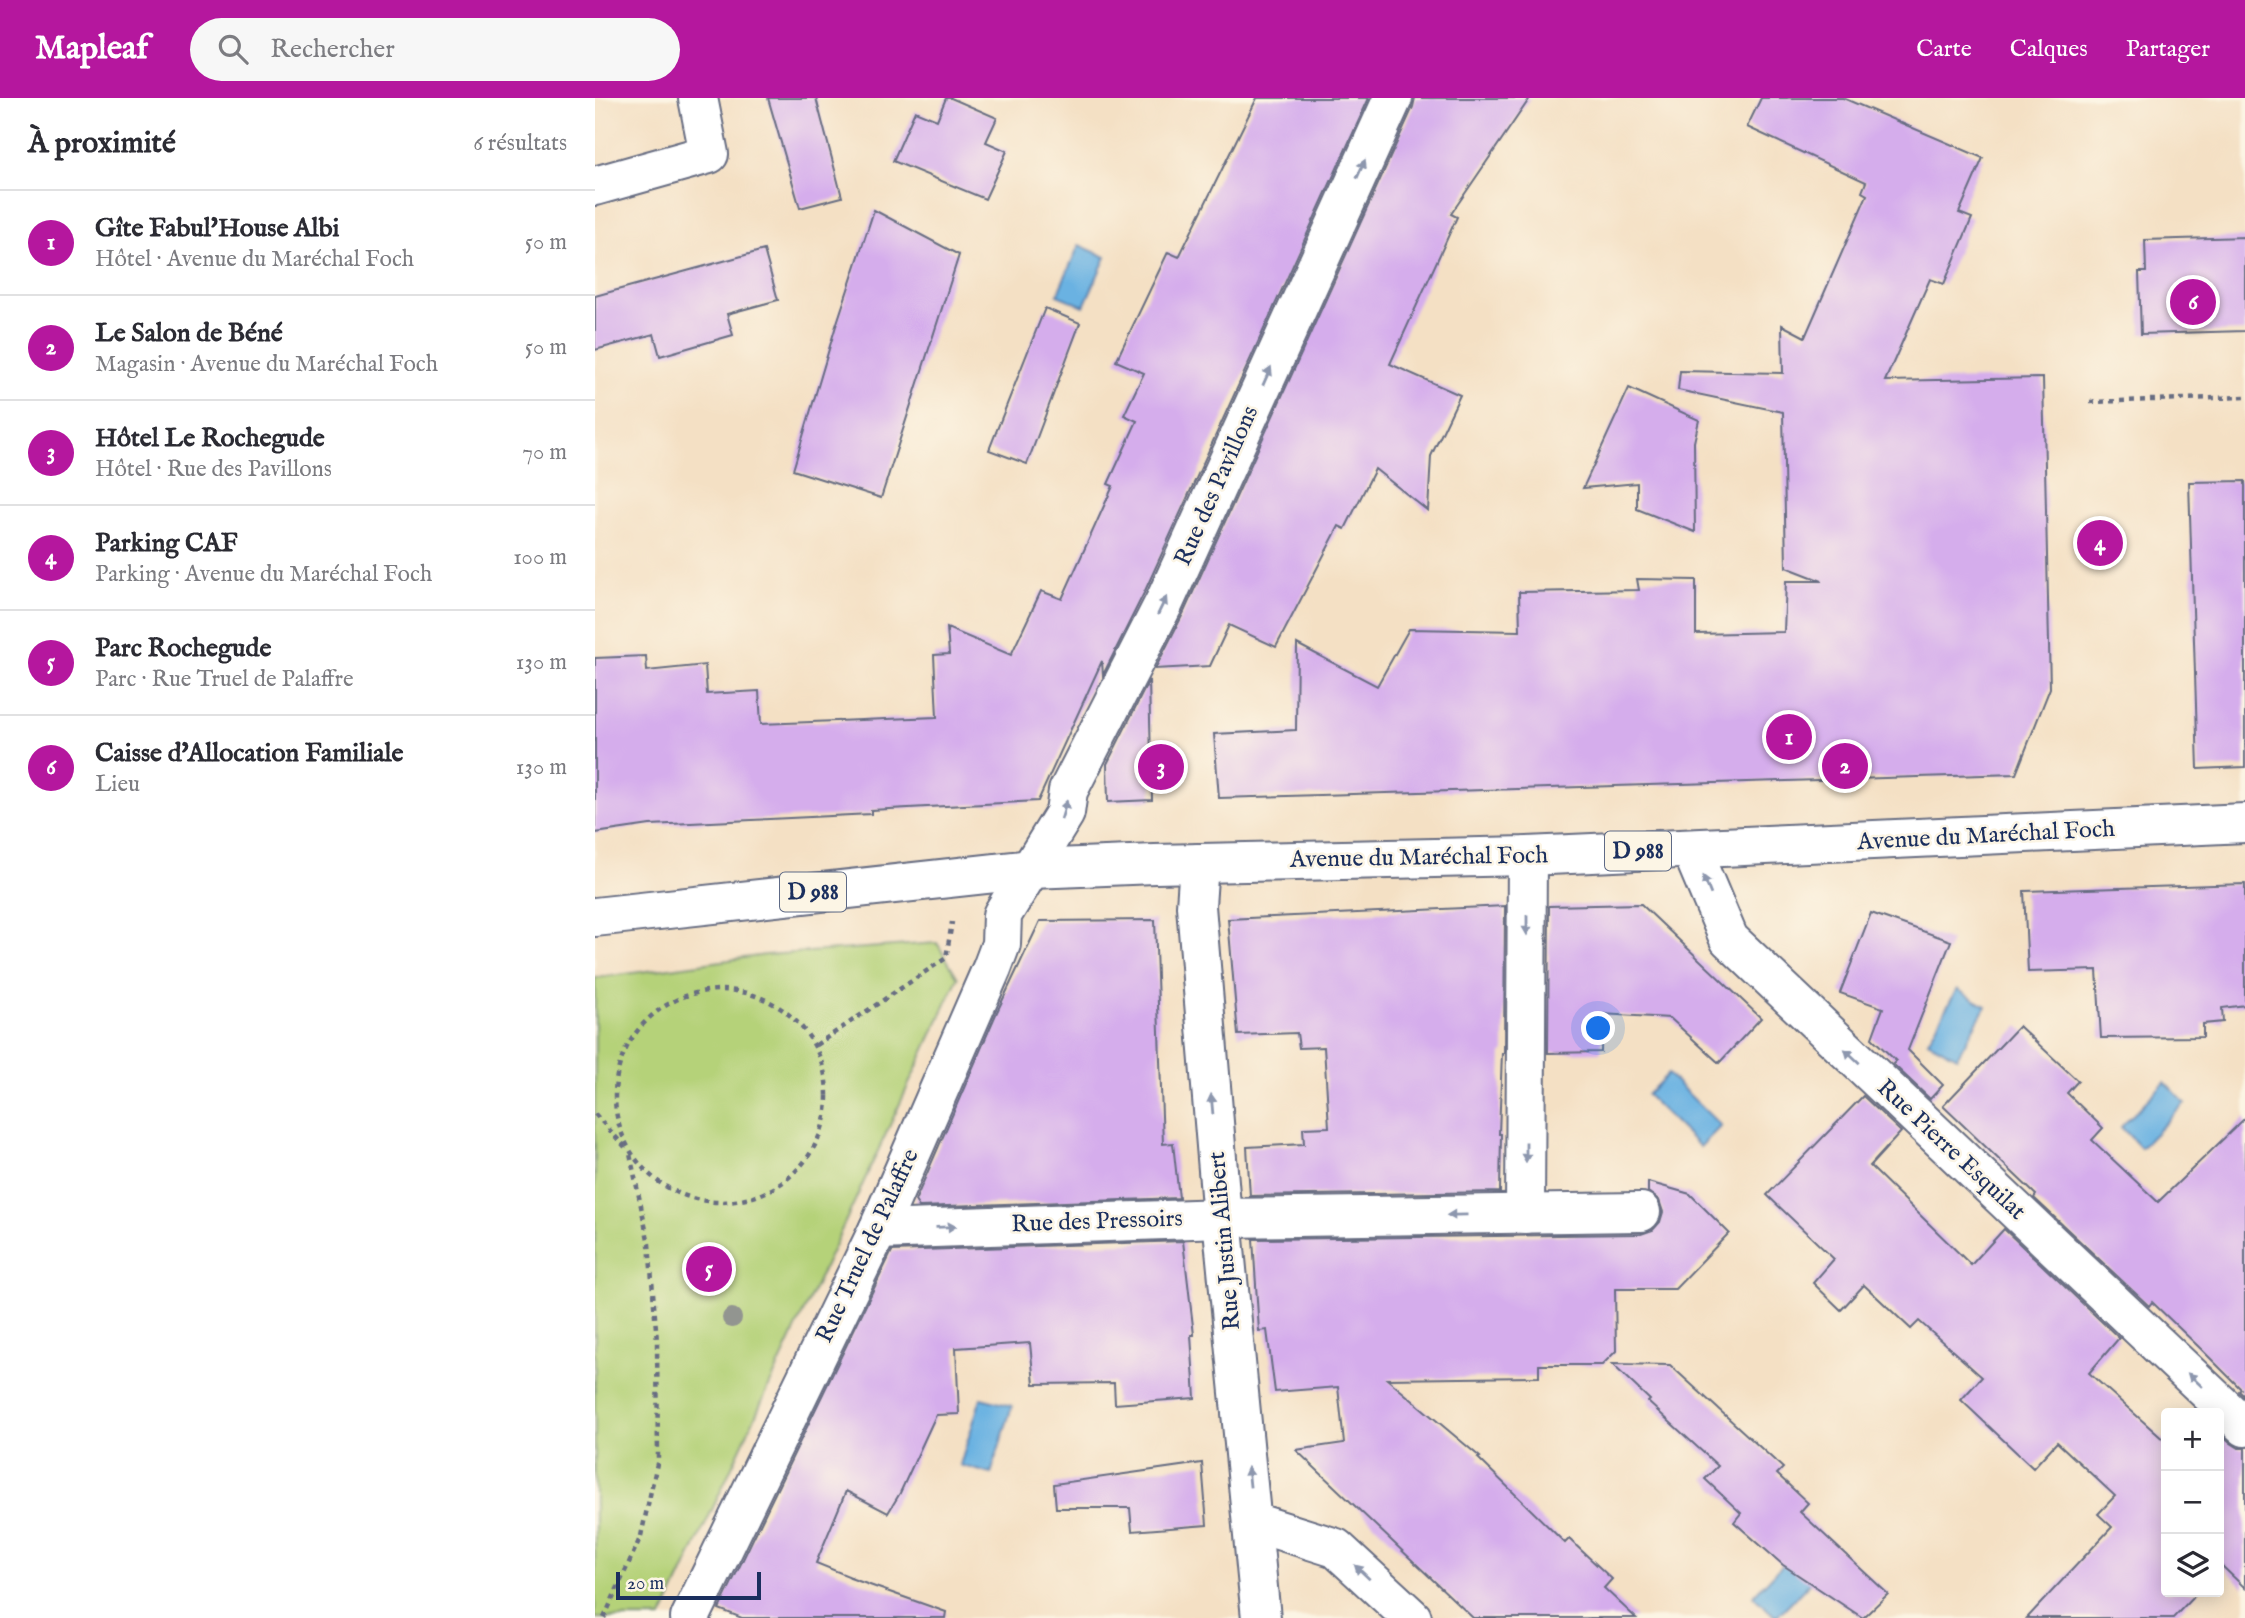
<!DOCTYPE html>
<html lang="fr">
<head>
<meta charset="utf-8">
<style>
	body { margin:0; font-family:"IM FELL English",serif; background:#f7f7f7; color:#2b2b33 }
	.controls { position:absolute; right:21px; bottom:21px; display:grid; overflow:hidden; border-radius:7px; box-shadow:0 4px 18px #0003 }
	.controls button { width:63px; height:63px; display:grid; place-items:center; padding:0; border:0; border-bottom:2px solid #e1e1e2; background:#fff; color:#2b2b33; font:35px sans-serif }
	.scale { position:absolute; left:21px; bottom:18px; width:145px; box-sizing:border-box; padding-left:7px; border:4px solid #1b2f5e; border-top:0; font-size:19px; line-height:24px; white-space:nowrap; color:#1b2f5e; -webkit-text-stroke:5px #fcf5e5; paint-order:stroke }
	.you { position:absolute; left:1004px; top:931px; width:24px; height:24px; margin:-18px; border:5px solid #fff; border-radius:50%; background:#1a73e8; box-shadow:0 0 0 10px #1a73e833 }
	.badge { display:grid; place-items:center; width:46px; height:46px; border-radius:50%; background:#b5179e; color:#fff; font-size:23px; font-weight:700 }
	.pin { position:absolute; translate:-50% -50%; border:4px solid #fff; box-shadow:0 2px 7px #0006 }
	.list { margin:0; padding:0; list-style:none }
	h2 { display:flex; justify-content:space-between; align-items:center; height:91px; margin:0; padding:0 28px; font-size:30px }
	h2 small { font-size:23px; font-weight:400; color:#7c7c81 }
	.list li { display:grid; grid-template-columns:46px 1fr auto; gap:21px; align-items:center; box-sizing:border-box; height:105px; padding:0 28px; border-top:2px solid #e1e1e2 }
	.list b { display:block; font-size:26px; white-space:nowrap }
	.list p { margin:0; font-size:23px; white-space:nowrap; color:#7c7c81 }
	.list em { font-size:23px; font-style:normal; color:#7c7c81 }
	.icon { flex:none; width:38px; height:38px; fill:none; stroke:currentColor; stroke-width:2; stroke-linecap:round; stroke-linejoin:round }
	.map { position:relative; flex:none; width:1650px; height:1520px; overflow:hidden }
	header { display:flex; align-items:center; gap:42px; box-sizing:border-box; height:98px; padding:0 35px; background:#b5179e; color:#fff }
	header strong { font-size:33px }
	nav { display:flex; gap:38px; margin-inline-start:auto; font-size:24px }
	.search { width:490px; height:63px; background:#f7f7f7; display:flex; align-items:center; gap:18px; box-sizing:border-box; padding:0 24px; border-radius:38px; color:#7c7c81; font-size:26px }
	main { display:flex }
	aside { flex:1; background:#fff }
	.map>svg:first-child { display:block }
	.green { fill:#b5d279; stroke:#68806c; stroke-width:2 }
	.water { fill:#6bb2e2; stroke:#4370a0; stroke-width:2 }
	.building { fill:#d5adec }
	.lines { fill:none; stroke-linecap:round; stroke-linejoin:round }
	.minor-casing { stroke:#676d82; stroke-width:42 }
	.primary-casing { stroke:#676d82; stroke-width:42 }
	.path { stroke:#676d82; stroke-width:4.5; stroke-dasharray:5 5; stroke-linecap:butt }
	.minor { stroke:#fff; stroke-width:38 }
	.primary { stroke:#fff; stroke-width:38 }
	.tree { fill:#929590 }
	.oneway { fill:#8d97ae }
	.labels { text-anchor:middle; dominant-baseline:central; stroke-width:5; stroke-linejoin:round; paint-order:stroke }
	.shield { fill:#fcf5e5; stroke:#5e6a86; stroke-width:2 }
	.shield-label { font-size:23px; font-weight:bold; fill:#1b2f5e }
	.street-label { font-size:24px; fill:#1b2f5e; stroke:#fcf5e5 }
</style>
</head>
<body>
<header>
<strong>Mapleaf</strong>
<div class="search"><svg class="icon" aria-label="search" viewBox="0 0 24 24"><circle cx="10" cy="10" r="6"/><path d="M15 15l6 6"/></svg>Rechercher</div>
<nav><a>Carte</a><a>Calques</a><a>Partager</a></nav>
</header>
<main>
<aside>
<h2>À proximité<small>6 résultats</small></h2>
<ul class="list">
<li><span class="badge">1</span><div><b>Gîte Fabul'House Albi</b><p>Hôtel · Avenue du Maréchal Foch</p></div><em>50 m</em></li>
<li><span class="badge">2</span><div><b>Le Salon de Béné</b><p>Magasin · Avenue du Maréchal Foch</p></div><em>50 m</em></li>
<li><span class="badge">3</span><div><b>Hôtel Le Rochegude</b><p>Hôtel · Rue des Pavillons</p></div><em>70 m</em></li>
<li><span class="badge">4</span><div><b>Parking CAF</b><p>Parking · Avenue du Maréchal Foch</p></div><em>100 m</em></li>
<li><span class="badge">5</span><div><b>Parc Rochegude</b><p>Parc · Rue Truel de Palaffre</p></div><em>130 m</em></li>
<li><span class="badge">6</span><div><b>Caisse d'Allocation Familiale</b><p>Lieu</p></div><em>130 m</em></li>
</ul>
</aside>
<div class="map">
<svg width="1650" height="1520" viewBox="0 0 1650 1520">
	<rect width="100%" height="100%" fill="#fcf5e5"/>
	<filter id="ink" filterUnits="userSpaceOnUse"><feTurbulence type="fractalNoise" baseFrequency=".0143" numOctaves="2"/><feDisplacementMap in="SourceGraphic" scale="14" xChannelSelector="R" yChannelSelector="G"/><feConvolveMatrix kernelMatrix="1 2 1 2 8 2 1 2 1" color-interpolation-filters="sRGB"/></filter>
	<filter id="wash" filterUnits="userSpaceOnUse"><feTurbulence type="fractalNoise" baseFrequency=".00686" numOctaves="4" result="noise"/><feDisplacementMap in="SourceGraphic" scale="28" xChannelSelector="R" yChannelSelector="G"/><feGaussianBlur stdDeviation="1.57" result="paint"/><feColorMatrix in="noise" values="0 0 0 0 0 0 0 0 0 0 0 0 0 0 0 0 0 1.4 0 .05"/><feComposite in="paint" operator="in"/></filter>
	<g filter="url(#wash)">
		<rect width="100%" height="100%" fill="#f4e0c4"/>
		<path class="green" d="M342,845L363,880L67,1520H0V880L171,857Z"/>
		<g class="water">
			<path d="M484,147L511,159L489,208L462,197Z"/>
			<path d="M1362,891L1391,908L1362,959L1333,943Z"/>
			<path d="M1073,976L1126,1028L1105,1049L1052,997Z"/>
			<path d="M1570,984L1590,1005L1546,1050L1526,1029Z"/>
			<path d="M386,1300L417,1308L396,1376L365,1367Z"/>
			<path d="M1196,1458L1219,1481L1181,1519L1158,1498Z"/>
		</g>
		<g id="blocks">
			<g class="building">
				<path d="M173,0H221L247,99L205,110Z"/>
				<path d="M351,0H356L402,20L391,44L412,53L390,101L298,63L320,13L342,22Z"/>
				<path d="M662,0H774L549,495L508,577L507,563L443,703L276,712V716L55,727L0,735V560L51,558L52,573L110,567L112,596L164,593L166,626L342,619L339,557L354,556L352,530L416,557L446,493L467,501L518,388L513,386L542,323L529,317L549,275L521,263L573,154L584,159Z"/>
				<path d="M820,0H935L856,116L862,119L795,266L865,297L836,358L833,413L780,371L750,431L744,428L681,549L634,527L615,568L560,571L589,514L818,9Z"/>
				<path d="M1166,0H1248L1388,60L1364,115L1377,120L1349,186L1335,181L1290,283L1448,280L1455,590L1421,676L624,700L619,636L701,632L702,546L782,588L814,531L925,533L924,494L1044,492L1042,481L1101,482V536L1189,534L1191,483H1227L1191,469L1188,314L1083,292L1085,273L1188,275L1187,227L1210,239L1272,97L1267,94L1271,84L1152,29Z"/>
				<path d="M279,112L364,157L286,400L198,372L240,231Z"/>
				<path d="M1650,139V233L1546,236L1544,174H1551L1550,142Z"/>
				<path d="M169,152L183,202L132,216L138,237L65,258L59,236L0,252V198Z"/>
				<path d="M450,210L485,225L432,366L394,352Z"/>
				<path d="M1034,290L1104,322L1099,344L1100,434L1042,411V385L988,390Z"/>
				<path d="M1650,383V669L1603,671L1594,384Z"/>
				<path d="M554,582L557,702L513,704L512,666Z"/>
				<path d="M1650,786V907L1627,910L1628,924L1608,926V939L1506,940L1502,872L1433,874L1429,793Z"/>
				<path d="M1046,806L1166,920L1124,965L1075,920L1007,916L1006,954L953,955L954,808Z"/>
				<path d="M910,808L909,955H907L904,1036H906L905,1094L655,1098L652,1049L709,1046L708,1030L734,1029L729,949L704,950L702,935L643,937L633,821Z"/>
				<path d="M1276,815L1356,843L1313,952L1348,987L1335,1001L1298,966L1301,963L1277,940L1288,910L1245,895Z"/>
				<path d="M560,822L568,1046L578,1045L584,1100L324,1109L320,1103L401,916L445,823Z"/>
				<path d="M1424,928L1483,983L1472,995L1508,1030L1497,1042L1563,1104L1650,1020V1299L1644,1293L1646,1291L1606,1251L1557,1204L1554,1208L1439,1100L1441,1097L1348,1008Z"/>
				<path d="M1268,998L1306,1034L1275,1068L1376,1167L1409,1131L1524,1240L1494,1275L1571,1344V1494H1603L1578,1520H1432L1517,1429L1503,1416L1520,1398L1462,1344L1438,1370L1366,1302L1387,1279L1324,1223L1316,1231L1269,1187L1246,1212L1218,1185L1239,1161L1172,1097Z"/>
				<path d="M1053,1084L1095,1096L1134,1135L1080,1191H1020L1021,1253L1007,1267H944V1279L792,1281L885,1359L883,1360L970,1445L974,1441L1017,1481L1009,1490L1041,1520H878L701,1352L749,1345L743,1289L680,1294L672,1232L664,1233L658,1141L1046,1136L1058,1132L1065,1124L1068,1114L1064,1102L1053,1094Z"/>
				<path d="M588,1143L599,1237H596L600,1300L520,1306L519,1285L439,1286L435,1245L361,1250L364,1316L341,1317L305,1395L293,1415L251,1393L221,1465L256,1479L255,1480L351,1514L350,1520H147L124,1511L297,1153Z"/>
				<path d="M1017,1266L1075,1267L1188,1370L1182,1376L1213,1405L1205,1414L1293,1496L1268,1520L1188,1467L1139,1424L1146,1415L1110,1381L1123,1368L1053,1304L1055,1302Z"/>
				<path d="M1624,1334L1636,1345L1644,1350H1650V1490L1627,1468L1624,1471Z"/>
				<path d="M607,1365L612,1427L537,1433L535,1410H461L459,1386Z"/>
			</g>
		</g>
	</g>
	<g filter="url(#ink)">
		<use href="#blocks" fill-opacity="0" stroke="#676d82" stroke-width="2"/>
		<g class="lines">
			<g class="minor-casing">
				<g id="minor">
					<path d="M0,88L114,56L103,0"/>
					<path d="M1096,751L1134,841L1650,1329"/>
					<path d="M604,765L601,808L627,1120L666,1520"/>
					<path d="M930,1116L932,758"/>
					<path d="M283,1132L627,1120L1046,1114"/>
					<path d="M658,1424L741,1450L817,1520"/>
					<path d="M95,1520L283,1132L397,870L406,846L407,817L470,715L473,693L569,505L798,0"/>
				</g>
			</g>
			<g class="primary-casing">
				<path id="primary" d="M0,819L436,771L560,766L932,758L1650,725"/>
			</g>
			<g class="path">
				<path d="M1495,304L1650,299"/>
				<circle cx="126" cy="998" r="106"/>
				<path d="M221,947L351,860L357,824"/>
				<path d="M0,1016L30,1049"/>
				<path d="M9,1520L46,1438L63,1361L62,1243L54,1146L35,1056"/>
			</g>
			<use href="#minor" class="minor"/>
			<use href="#primary" class="primary"/>
		</g>
		<circle class="tree" cx="137" cy="1220" r="10"/>
		<defs><path id="oneway-solid" d="M-6-.8H1V-3.2L6.5 0L1 3.2V.8H-6Z" transform="scale(1.75)"/></defs>
		<g class="oneway">
			<use href="#oneway-solid" transform="translate(766 71) rotate(-66)"/>
			<use href="#oneway-solid" transform="translate(672 278) rotate(-66)"/>
			<use href="#oneway-solid" transform="translate(567 508) rotate(-64)"/>
			<use href="#oneway-solid" transform="translate(469 712) rotate(-73)"/>
			<use href="#oneway-solid" transform="translate(1112 787) rotate(-112)"/>
			<use href="#oneway-solid" transform="translate(932 827) rotate(90)"/>
			<use href="#oneway-solid" transform="translate(1257 958) rotate(-137)"/>
			<use href="#oneway-solid" transform="translate(617 1006) rotate(-95)"/>
			<use href="#oneway-solid" transform="translate(931 1054) rotate(90)"/>
			<use href="#oneway-solid" transform="translate(862 1117) rotate(179)"/>
			<use href="#oneway-solid" transform="translate(351 1129) rotate(-2)"/>
			<use href="#oneway-solid" transform="translate(1600 1282) rotate(-137)"/>
			<use href="#oneway-solid" transform="translate(654 1379) rotate(-96)"/>
			<use href="#oneway-solid" transform="translate(767 1474) rotate(-137)"/>
		</g>
	</g>
	<g class="labels">
		<g class="shield">
			<rect x="1010" y="733.5" width="66" height="39" rx="5"/>
			<rect x="185" y="774.5" width="66" height="39" rx="5"/>
		</g>
		<g class="shield-label">
			<text x="1043" y="753">D 988</text>
			<text x="218" y="794">D 988</text>
		</g>
		<g class="street-label">
			<text transform="translate(622 388) rotate(-66)">Rue des Pavillons</text>
			<text transform="translate(1391 738) rotate(-3)">Avenue du Maréchal Foch</text>
			<text transform="translate(824 760) rotate(-1)">Avenue du Maréchal Foch</text>
			<text transform="translate(1356 1052) rotate(43)">Rue Pierre Esquilat</text>
			<text transform="translate(502 1124) rotate(-2)">Rue des Pressoirs</text>
			<text transform="translate(630 1143) rotate(-95)">Rue Justin Alibert</text>
			<text transform="translate(273 1148) rotate(-65)">Rue Truel de Palaffre</text>
		</g>
	</g>
</svg>
<div class="controls">
<button>+</button>
<button>−</button>
<button><svg class="icon" aria-label="layers" viewBox="0 0 24 24"><path d="M12 4l9 5-9 5-9-5zM3 14l9 5 9-5"/></svg></button>
</div>
<div class="scale">20 m</div>
<div class="you"></div>
<div class="pin badge" style="left:1194px;top:639px">1</div>
<div class="pin badge" style="left:1250px;top:668px">2</div>
<div class="pin badge" style="left:566px;top:669px">3</div>
<div class="pin badge" style="left:1505px;top:445px">4</div>
<div class="pin badge" style="left:114px;top:1171px">5</div>
<div class="pin badge" style="left:1598px;top:204px">6</div>
</div>
</main>
</body>
</html>
